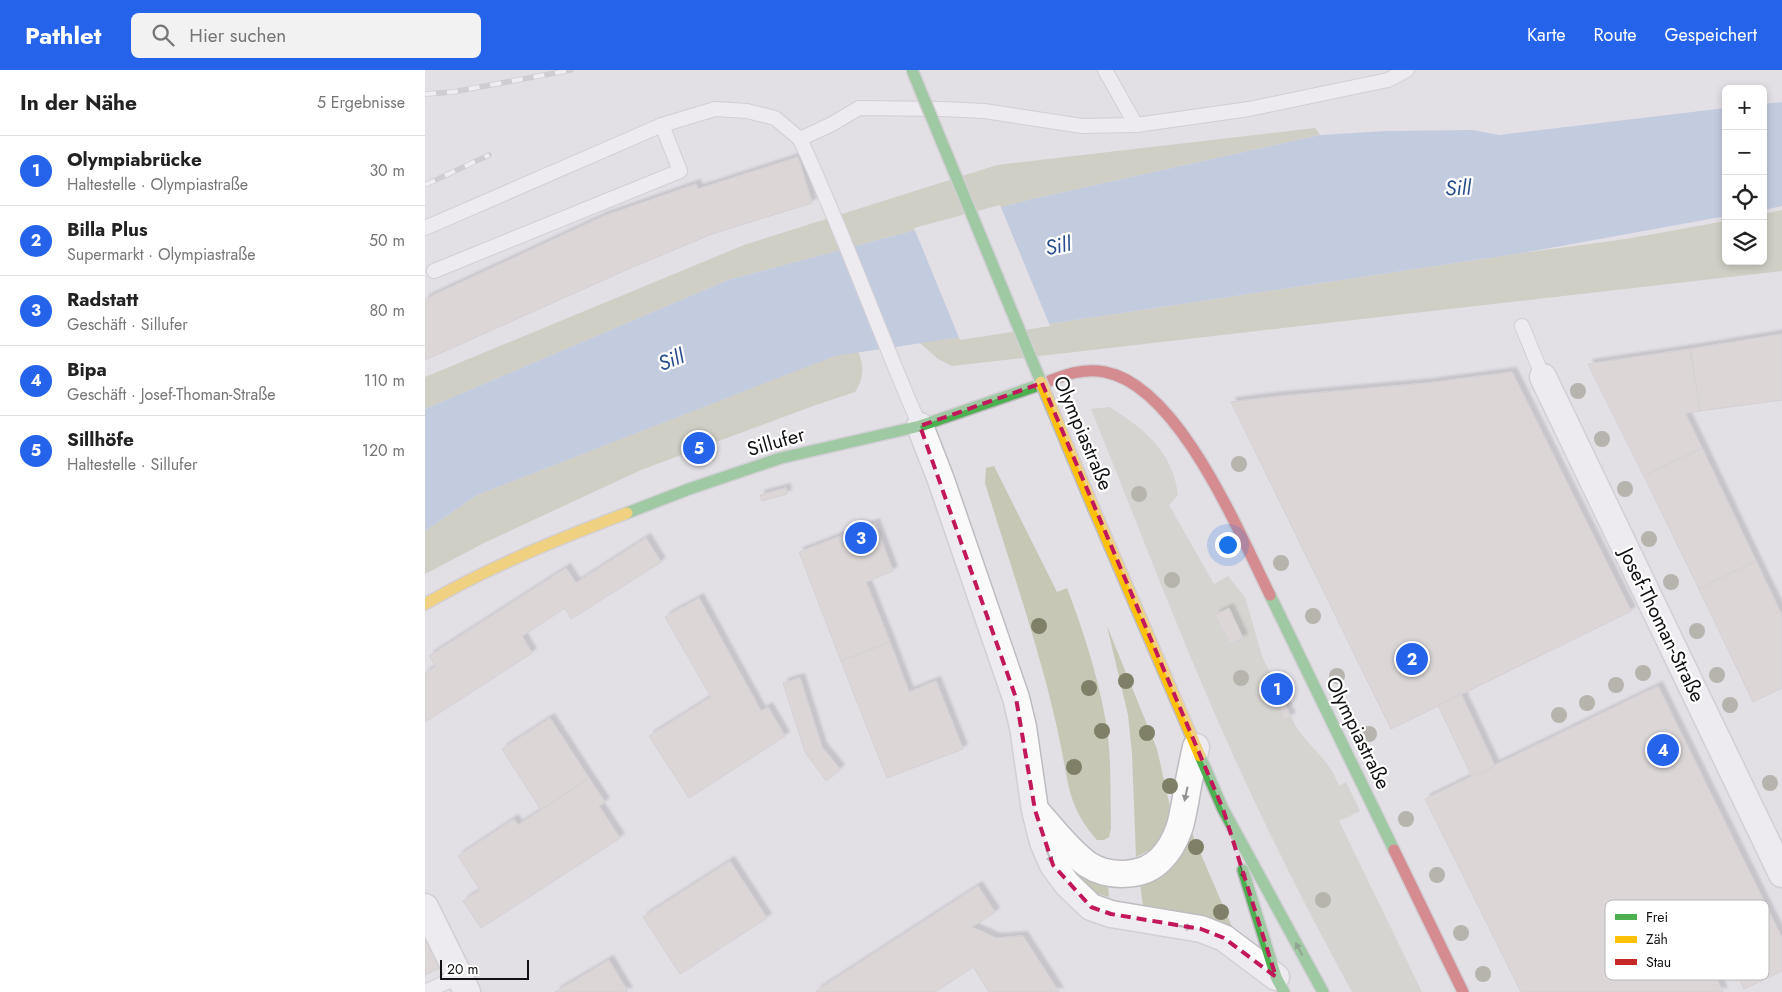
<!DOCTYPE html>
<html lang="de">
<head>
<meta charset="utf-8">
<style>
	body { margin:0; font-family:Jost,sans-serif; background:#f2f2f2; color:#222 }
	.controls { position:absolute; right:15px; top:15px; display:grid; overflow:hidden; border-radius:8px; box-shadow:0 2px 8px #0003 }
	.controls button { width:45px; height:45px; display:grid; place-items:center; padding:0; border:0; border-bottom:1px solid #e0e0e0; background:#fff; color:#222; font:25px sans-serif }
	.scale { position:absolute; left:15px; bottom:12px; width:89px; box-sizing:border-box; padding-left:5px; border:2px solid #131114; border-top:0; font-size:14px; line-height:18px; white-space:nowrap; color:#131114; -webkit-text-stroke:4px #fff; paint-order:stroke }
	.you { position:absolute; left:802px; top:474px; width:18px; height:18px; margin:-12px; border:4px solid #fff; border-radius:50%; background:#1a73e8; box-shadow:0 0 0 8px #1a73e833 }
	.badge { display:grid; place-items:center; width:32px; height:32px; border-radius:50%; background:#2563eb; color:#fff; font-size:16px; font-weight:700 }
	.pin { position:absolute; translate:-50% -50%; border:2px solid #fff; box-shadow:0 1px 5px #0006 }
	.list { margin:0; padding:0; list-style:none }
	h2 { display:flex; justify-content:space-between; align-items:center; height:65px; margin:0; padding:0 20px; font-size:21px }
	h2 small { font-size:16px; font-weight:400; color:#767676 }
	.list li { display:grid; grid-template-columns:32px 1fr auto; gap:15px; align-items:center; box-sizing:border-box; height:70px; padding:0 20px; border-top:1px solid #e0e0e0 }
	.list b { display:block; font-size:19px; white-space:nowrap }
	.list p { margin:0; font-size:16px; white-space:nowrap; color:#767676 }
	.list em { font-size:16px; font-style:normal; color:#767676 }
	.icon { flex:none; width:28px; height:28px; fill:none; stroke:currentColor; stroke-width:2; stroke-linecap:round; stroke-linejoin:round }
	.map { position:relative; flex:none; width:1357px; height:922px; overflow:hidden }
	header { display:flex; align-items:center; gap:30px; box-sizing:border-box; height:70px; padding:0 25px; background:#2563eb; color:#fff }
	header strong { font-size:24px }
	nav { display:flex; gap:28px; margin-inline-start:auto; font-size:18px }
	.search { width:350px; height:45px; background:#f2f2f2; display:flex; align-items:center; gap:12px; box-sizing:border-box; padding:0 18px; border-radius:8px; color:#767676; font-size:19px }
	main { display:flex }
	aside { flex:1; background:#fff }
	.map>svg:first-child { display:block }
	.green { fill:#c6c7b5 }
	.forest { fill:#babd9e }
	.water { fill:#9eb3d8 }
	.pier { fill:#e2dfe5 }
	.building { fill:#d6ccc6; stroke:#c3bfc0; filter:url(#shadow) }
	.lines { fill:none; stroke-linecap:round; stroke-linejoin:round }
	.lane-casing { stroke:#bebcc0; stroke-width:16 }
	.street-casing { stroke:#bebcc0; stroke-width:29 }
	.fast-casing { stroke:#bebcc0; stroke-width:14 }
	.slow-casing { stroke:#bebcc0; stroke-width:14 }
	.jam-casing { stroke:#bebcc0; stroke-width:14 }
	.lane { stroke:#fbfafb; stroke-width:14 }
	.street { stroke:#fbfafb; stroke-width:26 }
	.fast { stroke:#4caf50; stroke-width:11 }
	.slow { stroke:#ffc107; stroke-width:11 }
	.jam { stroke:#c62828; stroke-width:11 }
	.rail-casing { stroke:#b9b9ba; stroke-width:5.5 }
	.rail { stroke:#fff; stroke-width:4; stroke-dasharray:11; stroke-linecap:butt }
	.fast-bridge-casing { stroke:#bcbbbd; stroke-width:14; stroke-linecap:butt }
	.slow-bridge-casing { stroke:#bcbbbd; stroke-width:14; stroke-linecap:butt }
	.fast-bridge { stroke:#4caf50; stroke-width:11 }
	.slow-bridge { stroke:#ffc107; stroke-width:11 }
	.tree { fill:#808068 }
	.oneway { fill:#939193 }
	.oneway2 { fill:#306032 }
	.marked { fill:none; stroke:#c2185b; stroke-width:4; stroke-dasharray:10 6; stroke-linejoin:round }
	.labels { text-anchor:middle; dominant-baseline:central; stroke-width:4.5; stroke-linejoin:round; paint-order:stroke }
	.street-label { font-size:20px; fill:#131114; stroke:#fff }
	.water-label { font-size:21px; font-style:italic; fill:#284d8c; stroke:#fff }
	.key { fill:#fff; stroke:#b8b8b8; stroke-width:1 }
	.key-label { font-size:14px; fill:#131114 }
</style>
</head>
<body>
<header>
<strong>Pathlet</strong>
<div class="search"><svg class="icon" aria-label="search" viewBox="0 0 24 24"><circle cx="10" cy="10" r="6"/><path d="M15 15l6 6"/></svg>Hier suchen</div>
<nav><a>Karte</a><a>Route</a><a>Gespeichert</a></nav>
</header>
<main>
<aside>
<h2>In der Nähe<small>5 Ergebnisse</small></h2>
<ul class="list">
<li><span class="badge">1</span><div><b>Olympiabrücke</b><p>Haltestelle · Olympiastraße</p></div><em>30 m</em></li>
<li><span class="badge">2</span><div><b>Billa Plus</b><p>Supermarkt · Olympiastraße</p></div><em>50 m</em></li>
<li><span class="badge">3</span><div><b>Radstatt</b><p>Geschäft · Sillufer</p></div><em>80 m</em></li>
<li><span class="badge">4</span><div><b>Bipa</b><p>Geschäft · Josef-Thoman-Straße</p></div><em>110 m</em></li>
<li><span class="badge">5</span><div><b>Sillhöfe</b><p>Haltestelle · Sillufer</p></div><em>120 m</em></li>
</ul>
</aside>
<div class="map">
<svg width="1357" height="922" viewBox="0 0 1357 922">
	<defs>
		<filter id="shadow"><feDropShadow dx="4.5" dy="-4.5" stdDeviation="1" flood-color="#0004"/></filter>
	</defs>
	<rect width="100%" height="100%" fill="#e2dfe5"/>
	<g class="green">
		<path d="M684,337C719,358 748,382 753,425L744,435L789,514L803,506L820,527L837,586L855,625L849,628L859,650L866,647C876,669 892,679 905,698C909,703 911,710 914,716L921,712L935,741L914,751L997,922H927C872,822 821,718 776,612C738,522 703,430 666,339Z"/>
		<path d="M569,396L632,522L642,518C658,560 672,603 680,647C687,683 685,721 686,758L684,767L679,770H672C642,736 644,713 635,672C630,648 624,623 617,598C600,536 579,475 560,413L561,398Z"/>
		<path d="M682,556L732,679L745,737L742,756L736,769L727,779L711,787L707,683L703,645Z"/>
		<path d="M766,761L808,859L718,836L715,813Z"/>
		<path d="M626,769C645,795 651,807 683,815L684,827L667,822L652,812Z"/>
	</g>
	<g class="forest">
		<path d="M890,58L895,65L603,130L303,210L0,339V307L319,175L572,95Z"/>
		<path d="M1357,140V201L527,296L513,289L495,273L1097,183L1201,169L1301,151V191H1338V144Z"/>
		<path d="M433,282C440,296 438,310 430,322L388,336L216,400L59,473L0,504V461L52,425L409,286Z"/>
	</g>
	<g class="water">
		<path d="M1357,32V136L1338,140V34Z"/>
		<path d="M1301,38V146L1097,183L410,286L52,425L0,461V339L303,210L603,130L895,65L962,61L1047,60L1074,65Z"/>
	</g>
	<path class="pier" d="M575,135L625,256L535,270L489,158Z"/>
	<g class="building">
		<path d="M373,87L387,133L287,164L201,200L0,290V229L179,146L271,114L273,119Z"/>
		<path d="M1357,264V330L1275,341L1265,279Z"/>
		<path d="M1265,279L1275,341L1260,343L1277,378L1219,406L1163,294Z"/>
		<path d="M1087,302L1206,541L966,659L806,332L856,326L1003,313Z"/>
		<path d="M1277,378L1331,491L1274,519L1219,406Z"/>
		<path d="M361,418L362,424L337,431L335,425Z"/>
		<path d="M450,453L468,501L441,512L465,572L416,591L374,482Z"/>
		<path d="M221,468L236,492L146,549L140,538L97,566L107,583L0,652V603L11,596L4,586L141,498L151,513Z"/>
		<path d="M1331,491L1357,545V618L1328,632L1274,519Z"/>
		<path d="M274,528L336,641L343,637L360,666L264,728L224,666L286,627L240,547Z"/>
		<path d="M804,538L818,568L805,574L790,545Z"/>
		<path d="M465,572L484,622L511,611L538,679L462,708L416,591Z"/>
		<path d="M375,608L397,677L415,699L401,711L380,682L358,613Z"/>
		<path d="M1233,616L1357,868V901L1319,919L1298,875L1280,884L1298,922H1096L1000,729Z"/>
		<path d="M1036,624L1070,696L1047,707L1013,635Z"/>
		<path d="M855,625L866,647L859,650L849,628Z"/>
		<path d="M125,648L164,708L116,740L77,679Z"/>
		<path d="M164,708L180,732L174,736L195,768L56,858L38,831L55,820L33,786L89,749L93,755Z"/>
		<path d="M305,791L342,848L255,904L218,847Z"/>
		<path d="M553,816L570,842L547,857L571,868L598,866L634,922H564L548,897L510,922H392L391,921Z"/>
		<path d="M0,853L21,895L0,905Z"/>
		<path d="M184,890L203,922H130Z"/>
	</g>
	<g class="lines">
		<g class="lane-casing">
			<g id="lane">
				<path d="M680,0L711,55"/>
				<path d="M375,69C419,163 453,261 495,356"/>
				<path d="M0,158L237,55L290,39L322,41L350,48L375,69L407,54L434,38L517,39L559,41L657,56L711,55L824,39L963,10L982,0"/>
				<path d="M9,201L255,101L237,55"/>
				<path d="M1097,256L1118,307"/>
				<path d="M0,922L35,906"/>
			</g>
		</g>
		<g class="street-casing">
			<g id="street">
				<path d="M1118,307L1357,804"/>
				<path d="M495,356L516,410L591,628L598,657L610,740L618,772L628,795L642,814L666,837L686,844L776,859L799,868L851,907"/>
				<path d="M614,744C629,761 643,780 662,794C683,808 718,808 736,789C744,781 750,770 754,759C757,751 758,742 760,733C763,714 767,695 771,677"/>
				<path d="M0,837L42,922"/>
			</g>
		</g>
		<g class="fast-casing">
			<g id="fast">
				<path d="M202,443L264,419L356,388L495,356L614,315"/>
				<path d="M845,525L969,780"/>
				<path d="M775,686L798,739L898,922"/>
				<path d="M818,800L851,907L859,922"/>
			</g>
		</g>
		<g class="slow-casing">
			<g id="slow">
				<path d="M669,439L775,686"/>
				<path d="M0,534C64,497 133,469 202,443"/>
			</g>
		</g>
		<g class="jam-casing">
			<g id="jam">
				<path d="M614,315C635,307 656,297 680,302C754,316 814,463 845,525"/>
				<path d="M969,780L1038,922"/>
			</g>
		</g>
		<use href="#lane" class="lane"/>
		<use href="#street" class="street"/>
		<use href="#fast" class="fast"/>
		<use href="#slow" class="slow"/>
		<use href="#jam" class="jam"/>
		<g class="rail-casing">
			<g id="rail">
				<path d="M0,24L28,22L146,0"/>
				<path d="M0,115L64,85"/>
			</g>
		</g>
		<use href="#rail" class="rail"/>
		<g class="fast-bridge-casing">
			<path id="fast-bridge" d="M487,0L616,312"/>
		</g>
		<g class="slow-bridge-casing">
			<path id="slow-bridge" d="M616,312L669,439"/>
		</g>
		<use href="#fast-bridge" class="fast-bridge"/>
		<use href="#slow-bridge" class="slow-bridge"/>
	</g>
	<g class="tree">
		<circle cx="1153" cy="321" r="8"/>
		<circle cx="1177" cy="369" r="8"/>
		<circle cx="814" cy="394" r="8"/>
		<circle cx="1200" cy="419" r="8"/>
		<circle cx="714" cy="424" r="8"/>
		<circle cx="1224" cy="469" r="8"/>
		<circle cx="856" cy="493" r="8"/>
		<circle cx="747" cy="510" r="8"/>
		<circle cx="1246" cy="512" r="8"/>
		<circle cx="888" cy="546" r="8"/>
		<circle cx="614" cy="556" r="8"/>
		<circle cx="1272" cy="561" r="8"/>
		<circle cx="1218" cy="603" r="8"/>
		<circle cx="1292" cy="605" r="8"/>
		<circle cx="912" cy="606" r="8"/>
		<circle cx="816" cy="608" r="8"/>
		<circle cx="701" cy="611" r="8"/>
		<circle cx="1191" cy="615" r="8"/>
		<circle cx="664" cy="618" r="8"/>
		<circle cx="1162" cy="633" r="8"/>
		<circle cx="1305" cy="635" r="8"/>
		<circle cx="1134" cy="645" r="8"/>
		<circle cx="677" cy="661" r="8"/>
		<circle cx="722" cy="663" r="8"/>
		<circle cx="944" cy="664" r="8"/>
		<circle cx="649" cy="697" r="8"/>
		<circle cx="1345" cy="713" r="8"/>
		<circle cx="745" cy="716" r="8"/>
		<circle cx="981" cy="749" r="8"/>
		<circle cx="771" cy="777" r="8"/>
		<circle cx="1012" cy="805" r="8"/>
		<circle cx="898" cy="830" r="8"/>
		<circle cx="796" cy="842" r="8"/>
		<circle cx="1036" cy="863" r="8"/>
		<circle cx="1058" cy="904" r="8"/>
	</g>
	<defs><path id="oneway-solid" d="M-6-.8H1V-3.2L6.5 0L1 3.2V.8H-6Z" transform="scale(1.25)"/></defs>
	<g class="oneway">
		<use href="#oneway-solid" transform="translate(761 724) rotate(102)"/>
		<use href="#oneway-solid" transform="translate(624 786) rotate(68)"/>
		<use href="#oneway-solid" transform="translate(760 857) rotate(10)"/>
	</g>
	<g class="oneway2">
		<use href="#oneway-solid" transform="translate(818 802) rotate(72)"/>
		<use href="#oneway-solid" transform="translate(874 879) rotate(-118)"/>
	</g>
	<path d="M0 0H1357V922H0ZM617,313L798,739L851,907L799,868L776,859L686,844L666,837L628,795L610,740L591,628L495,356Z" fill="#e2dfe5" fill-opacity=".55" fill-rule="evenodd"/>
	<path class="marked" d="M617,313L798,739L851,907L799,868L776,859L686,844L666,837L628,795L610,740L591,628L495,356Z"/>
	<g class="labels">
		<g class="street-label">
			<text transform="translate(658 363) rotate(67)">Olympiastraße</text>
			<text transform="translate(351 372) rotate(-16)">Sillufer</text>
			<text transform="translate(1237 555) rotate(64)">Josef-Thoman-Straße</text>
			<text transform="translate(933 663) rotate(64)">Olympiastraße</text>
		</g>
		<g class="water-label">
			<text transform="translate(1033 118) rotate(-2)">Sill</text>
			<text transform="translate(633 176) rotate(-11)">Sill</text>
			<text transform="translate(246 290) rotate(-21)">Sill</text>
		</g>
	</g>
	<rect x="1180" y="830" width="164" height="80" rx="8" class="key"/>
	<rect x="1190" y="844" width="22" height="6" fill="#4caf50"/>
	<rect x="1190" y="866" width="22" height="7" fill="#ffc107"/>
	<rect x="1190" y="889" width="22" height="6" fill="#c62828"/>
	<g class="key-label">
		<text x="1221" y="852">Frei</text>
		<text x="1221" y="874">Zäh</text>
		<text x="1221" y="897">Stau</text>
	</g>
</svg>
<div class="controls">
<button>+</button>
<button>−</button>
<button><svg class="icon" aria-label="locate" viewBox="0 0 24 24"><circle cx="12" cy="12" r="6"/><path d="M12 2v4M12 18v4M2 12h4M18 12h4"/></svg></button>
<button><svg class="icon" aria-label="layers" viewBox="0 0 24 24"><path d="M12 4l9 5-9 5-9-5zM3 14l9 5 9-5"/></svg></button>
</div>
<div class="scale">20 m</div>
<div class="you"></div>
<div class="pin badge" style="left:852px;top:619px">1</div>
<div class="pin badge" style="left:987px;top:589px">2</div>
<div class="pin badge" style="left:436px;top:468px">3</div>
<div class="pin badge" style="left:1238px;top:680px">4</div>
<div class="pin badge" style="left:274px;top:378px">5</div>
</div>
</main>
</body>
</html>
